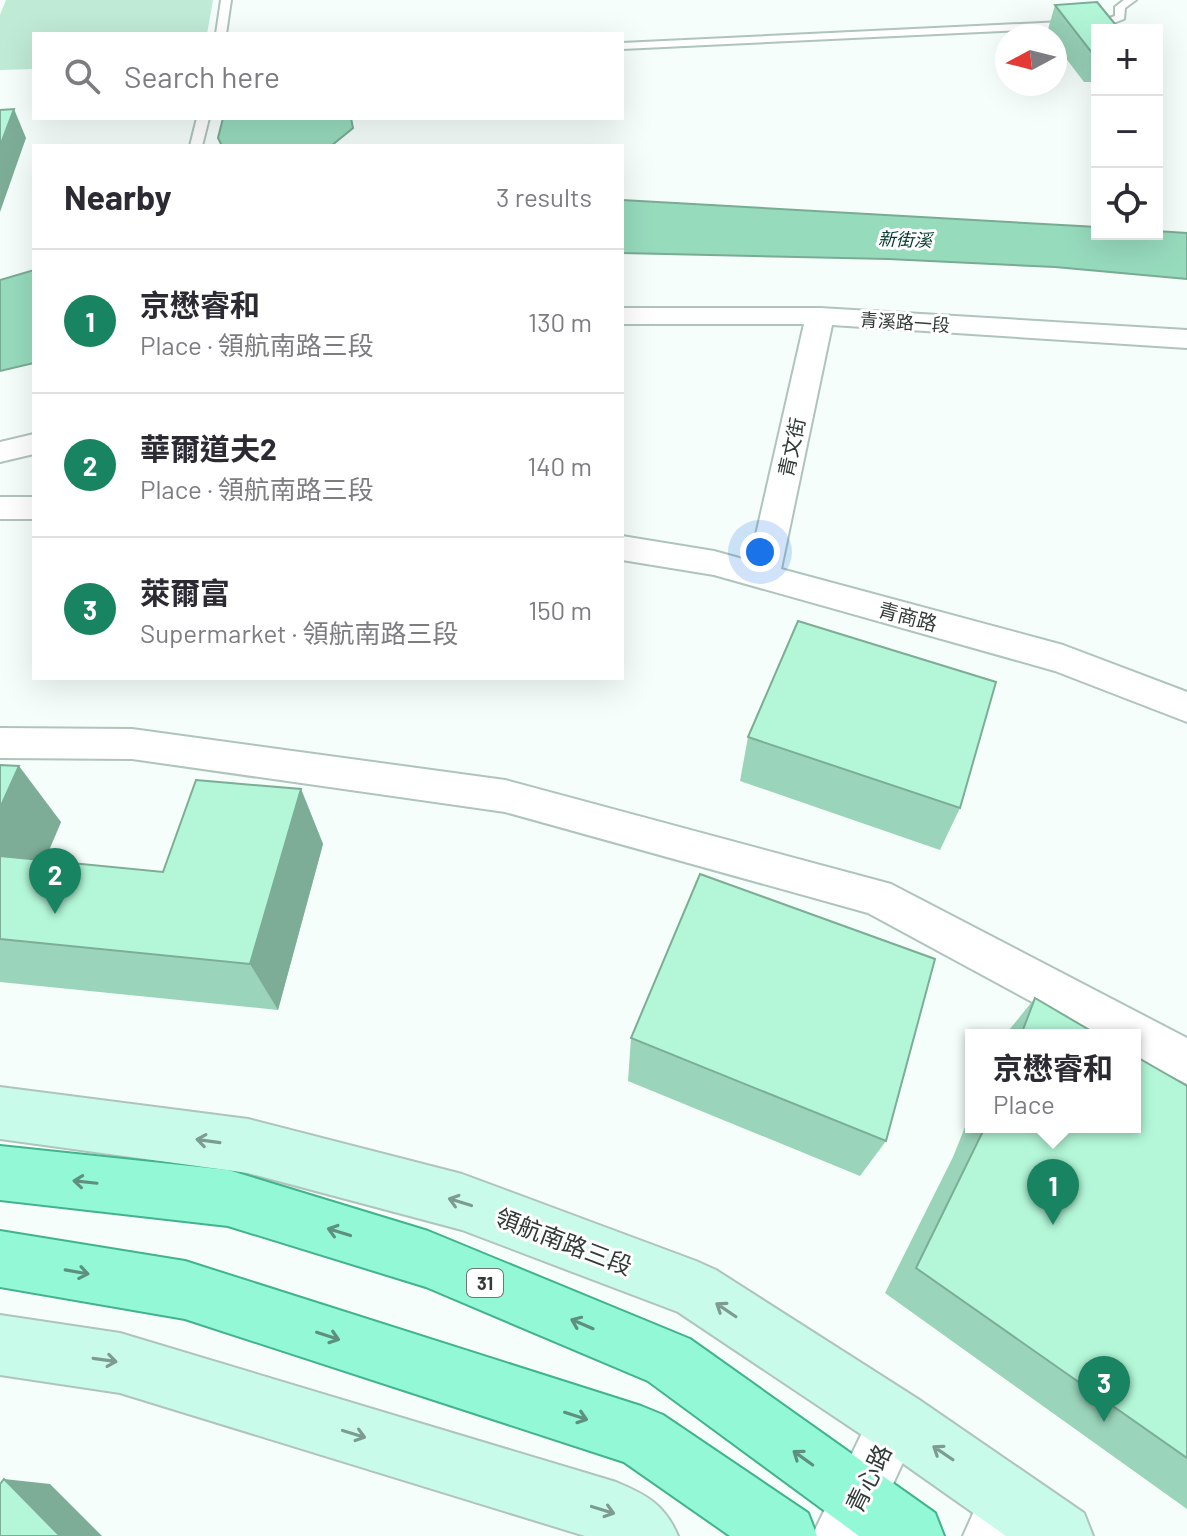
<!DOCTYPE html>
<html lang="en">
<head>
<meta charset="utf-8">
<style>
	body { margin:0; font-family:Barlow,"Noto Sans TC",sans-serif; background:#f2f2f3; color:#2b2b33 }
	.controls { position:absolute; right:24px; top:24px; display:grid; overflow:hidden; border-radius:0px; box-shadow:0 8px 32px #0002 }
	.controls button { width:72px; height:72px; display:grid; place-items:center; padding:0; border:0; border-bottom:2px solid #e1e1e2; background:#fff; color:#2b2b33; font:40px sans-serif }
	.compass { position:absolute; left:995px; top:24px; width:72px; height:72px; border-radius:50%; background:#fff; box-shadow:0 8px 32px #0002; rotate:263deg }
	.you { position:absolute; left:760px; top:552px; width:28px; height:28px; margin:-20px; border:6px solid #fff; border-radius:50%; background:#1a73e8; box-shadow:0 0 0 12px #1a73e833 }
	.badge { display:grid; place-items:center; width:52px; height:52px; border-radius:50%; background:#188461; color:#fff; font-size:26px; font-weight:700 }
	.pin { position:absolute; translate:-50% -66px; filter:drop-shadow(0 2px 4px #0008) }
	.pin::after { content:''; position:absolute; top:42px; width:28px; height:24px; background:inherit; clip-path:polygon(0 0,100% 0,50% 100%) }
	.popup { position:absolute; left:965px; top:1029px; width:176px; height:104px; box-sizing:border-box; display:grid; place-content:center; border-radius:0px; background:#fff; filter:drop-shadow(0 2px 6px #0005); font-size:26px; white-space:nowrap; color:#7c7c81 }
	.popup b { font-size:30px; color:#2b2b33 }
	.popup::after { content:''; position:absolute; left:50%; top:100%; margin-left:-16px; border:16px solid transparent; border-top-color:#fff }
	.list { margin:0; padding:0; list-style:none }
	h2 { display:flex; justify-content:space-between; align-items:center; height:104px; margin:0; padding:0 32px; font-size:34px }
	h2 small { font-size:26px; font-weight:400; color:#7c7c81 }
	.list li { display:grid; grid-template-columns:52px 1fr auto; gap:24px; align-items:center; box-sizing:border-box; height:144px; padding:0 32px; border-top:2px solid #e1e1e2 }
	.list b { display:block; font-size:30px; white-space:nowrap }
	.list p { margin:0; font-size:26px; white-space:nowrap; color:#7c7c81 }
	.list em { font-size:26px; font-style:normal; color:#7c7c81 }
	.icon { flex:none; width:44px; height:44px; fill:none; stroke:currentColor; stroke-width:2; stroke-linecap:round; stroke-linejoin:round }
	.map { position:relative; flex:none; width:1187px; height:1536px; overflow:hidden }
	.search { position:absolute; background:#fff; box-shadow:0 8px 32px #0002; left:32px; top:32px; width:592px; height:88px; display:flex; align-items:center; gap:20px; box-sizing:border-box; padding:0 28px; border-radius:0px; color:#7c7c81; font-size:30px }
	.panel { position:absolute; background:#fff; box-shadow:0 8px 32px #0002; left:32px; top:144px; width:592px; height:536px; border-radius:0px }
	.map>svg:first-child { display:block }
	.green { fill:#bfead6 }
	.water { fill:#97dbbd; stroke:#79ab95; stroke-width:2 }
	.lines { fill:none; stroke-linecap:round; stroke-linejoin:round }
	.lane-casing { stroke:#afc4ba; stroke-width:4 }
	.street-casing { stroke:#afc4ba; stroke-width:4 }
	.secondary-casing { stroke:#afc4ba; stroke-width:4 }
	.primary-casing { stroke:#42b38c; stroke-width:4 }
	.lane { fill:#fff; fill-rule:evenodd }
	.street { fill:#fff; fill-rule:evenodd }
	.secondary { fill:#c9fbea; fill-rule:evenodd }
	.primary { fill:#93f8d5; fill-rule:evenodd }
	.wall { fill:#9ad4ba }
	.shaded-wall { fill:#7dad97 }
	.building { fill:#b3f7d8; stroke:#7dad97; stroke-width:2 }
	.oneway { stroke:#7e9b90 }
	.oneway2 { stroke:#5e907e }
	.labels { text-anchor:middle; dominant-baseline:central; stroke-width:6; stroke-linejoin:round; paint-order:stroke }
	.far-water-label { font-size:18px; font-style:italic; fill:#003c2a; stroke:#fff }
	.far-street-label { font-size:18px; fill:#323b37; stroke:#fff }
	.shield { fill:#fff; stroke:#707673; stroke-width:2 }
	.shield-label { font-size:18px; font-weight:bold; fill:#323b37 }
	.street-label { font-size:20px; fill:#323b37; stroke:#fff }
	.near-street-label { font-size:24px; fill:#323b37; stroke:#fff }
</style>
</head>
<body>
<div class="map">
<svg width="1187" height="1536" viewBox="0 0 1187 1536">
	<rect width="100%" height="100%" fill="#f5fefa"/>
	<path class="green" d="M6,0H213L207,34H34V69L0,70V15Z"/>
	<g class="water">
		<path d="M223,118H351L353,128L331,146H222L218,138Z"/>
		<path d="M622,200L1097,227V234H1157V231L1187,233V279L1055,267L888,259L622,253Z"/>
		<path d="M34,270V363L0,371V280Z"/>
	</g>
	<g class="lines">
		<g class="lane-casing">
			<g id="lane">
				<path d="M221,0H231L226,34H216Z"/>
				<path d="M1124,0H1136L1125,8L1124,19L1106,26L622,49V43L1104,20L1115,16V7Z"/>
				<path d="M197,118H209L202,146H190Z"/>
			</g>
		</g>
		<g class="street-casing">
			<g id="street">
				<path d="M622,308H820L1187,330V348L832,325L781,569L1063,645L1187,692V722L1055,671L714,575L622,560V536L714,551L750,561L804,324H622Z"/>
				<path d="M34,434V454L0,462V442Z"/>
				<rect x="0" y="497" width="34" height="22"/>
				<path d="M0,728L132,729L505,780L891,884L1187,1038V1084L1135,1058V1035H1093L868,913L505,812L132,759L0,758Z"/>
				<path d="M896,1395L915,1402L922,1421L869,1536H812L877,1402Z"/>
				<path d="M1008,1470L1027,1478L1035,1497L1019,1536H963L989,1478Z"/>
			</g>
		</g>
		<g class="secondary-casing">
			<g id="secondary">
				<path d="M0,1087L248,1119L462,1174L696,1261L716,1270L918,1399L1084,1513L1093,1536H1006L874,1443L678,1312L462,1230L248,1173L0,1139Z"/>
				<path d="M0,1315L120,1333L616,1482C647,1495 665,1505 678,1536H585L120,1393L0,1375Z"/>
			</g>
		</g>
		<g class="primary-casing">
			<g id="primary">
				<path d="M0,1146L228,1170L428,1231L690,1339L935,1513L944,1536H859L648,1381L426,1287L228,1226L0,1200Z"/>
				<path d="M0,1231L185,1261L641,1406L663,1415L808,1513L817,1536H730L624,1462L185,1319L0,1287Z"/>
			</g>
		</g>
		<use href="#lane" class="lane"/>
		<use href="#street" class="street"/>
		<use href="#secondary" class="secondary"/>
		<use href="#primary" class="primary"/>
	</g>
	<g class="wall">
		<path d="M1055,5L1097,30V82H1084L1055,44V36H1049L1047,33Z"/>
		<path d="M748,737L960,808L940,850L740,781Z"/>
		<path d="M0,765L61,822L45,860L163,872L301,789L323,844L278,1010L0,982Z"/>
		<path d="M1035,998L1098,1035H1005Z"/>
		<path d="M631,1038L886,1141L860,1176L628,1081Z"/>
		<path d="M1187,1086V1509L885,1293L953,1157L971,1112V1127H1135Z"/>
	</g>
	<g class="shaded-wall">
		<path d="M14,109L26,138L0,212V146Z"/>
		<path d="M19,766L61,822L25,906L0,878V808Z"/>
		<path d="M301,789L323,844L278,1010L250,964Z"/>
		<path d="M4,1479L50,1484L102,1536H60Z"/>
	</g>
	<g class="building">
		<path d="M1097,2L1120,30H1097V53L1093,54L1055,5Z"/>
		<path d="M14,109L0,146V110Z"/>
		<path d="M798,621L996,682L960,808L748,737Z"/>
		<path d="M0,765L19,766L0,808Z"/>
		<path d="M196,780L301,789L250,964L0,939V856L163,872Z"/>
		<path d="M700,874L935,959L886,1141L631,1038Z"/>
		<path d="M1035,998L1098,1035H1021Z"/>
		<path d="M1135,1056L1187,1086V1458L916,1268L985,1127H1135Z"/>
		<path d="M4,1479L60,1536H0V1484Z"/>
	</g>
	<defs><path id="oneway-shaft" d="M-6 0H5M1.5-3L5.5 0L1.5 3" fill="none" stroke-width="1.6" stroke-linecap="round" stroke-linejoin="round" transform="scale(2)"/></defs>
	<g class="oneway">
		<use href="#oneway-shaft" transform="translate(208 1141) rotate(-172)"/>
		<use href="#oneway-shaft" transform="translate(460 1202) rotate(-163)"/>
		<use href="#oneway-shaft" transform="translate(726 1310) rotate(-146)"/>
		<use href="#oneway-shaft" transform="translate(105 1360) rotate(8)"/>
		<use href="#oneway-shaft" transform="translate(354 1434) rotate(17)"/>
		<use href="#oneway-shaft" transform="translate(943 1453) rotate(-146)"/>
		<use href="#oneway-shaft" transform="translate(603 1510) rotate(17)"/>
	</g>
	<g class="oneway2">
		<use href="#oneway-shaft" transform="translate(85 1182) rotate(-174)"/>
		<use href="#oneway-shaft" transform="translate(339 1232) rotate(-163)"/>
		<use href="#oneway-shaft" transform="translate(77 1272) rotate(10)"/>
		<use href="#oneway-shaft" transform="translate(582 1324) rotate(-157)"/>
		<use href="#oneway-shaft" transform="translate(328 1336) rotate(18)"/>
		<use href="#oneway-shaft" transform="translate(576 1416) rotate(18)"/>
		<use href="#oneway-shaft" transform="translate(803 1458) rotate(-144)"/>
	</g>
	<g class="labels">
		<g class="far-water-label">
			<text transform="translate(905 239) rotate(2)">新街溪</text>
		</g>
		<g class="far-street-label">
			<text transform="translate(905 322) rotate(4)">青溪路一段</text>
		</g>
		<rect class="shield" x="467" y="1269" width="36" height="28" rx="6"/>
		<g class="shield-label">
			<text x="485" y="1283">31</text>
		</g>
		<g class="street-label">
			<text transform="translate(791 447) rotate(-78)">青文街</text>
			<text transform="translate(908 616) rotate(15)">青商路</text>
		</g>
		<g class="near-street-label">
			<text transform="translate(564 1241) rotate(21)">領航南路三段</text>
			<text transform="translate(868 1478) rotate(-64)">青心路</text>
		</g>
	</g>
</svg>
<div class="controls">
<button>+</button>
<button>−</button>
<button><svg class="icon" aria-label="locate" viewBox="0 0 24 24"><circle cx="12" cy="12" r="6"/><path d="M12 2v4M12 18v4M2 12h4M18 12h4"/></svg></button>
</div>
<svg class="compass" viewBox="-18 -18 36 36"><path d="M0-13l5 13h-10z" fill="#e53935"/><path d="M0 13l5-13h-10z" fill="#7c7c81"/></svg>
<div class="you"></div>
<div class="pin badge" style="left:1053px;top:1225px">1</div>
<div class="popup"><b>京懋睿和</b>Place</div>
<div class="pin badge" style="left:55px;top:914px">2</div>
<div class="pin badge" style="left:1104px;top:1422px">3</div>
<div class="search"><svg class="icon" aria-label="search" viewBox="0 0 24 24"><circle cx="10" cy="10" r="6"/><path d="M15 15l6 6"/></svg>Search here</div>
<section class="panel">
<h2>Nearby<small>3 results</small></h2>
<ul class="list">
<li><span class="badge">1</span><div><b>京懋睿和</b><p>Place · 領航南路三段</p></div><em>130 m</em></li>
<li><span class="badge">2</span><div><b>華爾道夫2</b><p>Place · 領航南路三段</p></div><em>140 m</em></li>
<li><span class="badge">3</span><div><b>萊爾富</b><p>Supermarket · 領航南路三段</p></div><em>150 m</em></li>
</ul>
</section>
</div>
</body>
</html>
